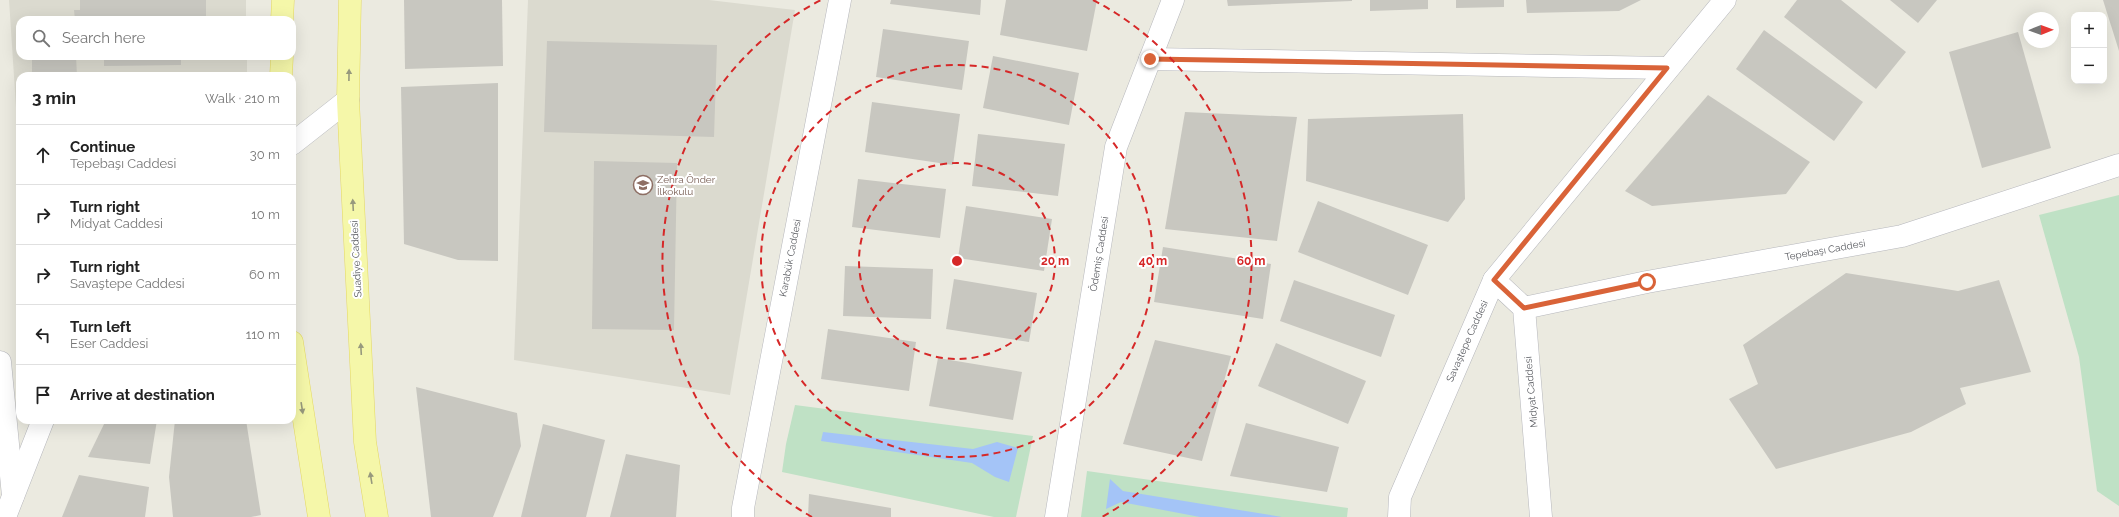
<!DOCTYPE html>
<html lang="en">
<head>
<meta charset="utf-8">
<style>
	body { margin:0; font-family:Raleway,sans-serif; background:#f6f6f6; color:#222 }
	.controls { position:absolute; right:12px; top:12px; display:grid; overflow:hidden; border-radius:8px; box-shadow:0 4px 16px #0002 }
	.controls button { width:36px; height:36px; display:grid; place-items:center; padding:0; border:0; border-bottom:1px solid #e0e0e0; background:#fff; color:#222; font:20px sans-serif }
	.compass { position:absolute; left:2023px; top:12px; width:36px; height:36px; border-radius:50%; background:#fff; box-shadow:0 4px 16px #0002; rotate:89deg }
	.stop { position:absolute; width:12px; height:12px; margin:-9px; border:3px solid #d96338; border-radius:50%; background:#fff }
	.stop.end { background:#d96338; border-color:#fff; box-shadow:0 1px 4px #0008 }
	.list { margin:0; padding:0; list-style:none }
	h2 { display:flex; justify-content:space-between; align-items:center; height:52px; margin:0; padding:0 16px; font-size:17px }
	h2 small { font-size:13px; font-weight:400; color:#767676 }
	.list li { display:grid; grid-template-columns:26px 1fr auto; gap:12px; align-items:center; box-sizing:border-box; height:60px; padding:0 16px; border-top:1px solid #e0e0e0 }
	.list b { display:block; font-size:15px; white-space:nowrap }
	.list p { margin:0; font-size:13px; white-space:nowrap; color:#767676 }
	.list em { font-size:13px; font-style:normal; color:#767676 }
	.icon { flex:none; width:22px; height:22px; fill:none; stroke:currentColor; stroke-width:2; stroke-linecap:round; stroke-linejoin:round }
	.map { position:relative; flex:none; width:2119px; height:517px; overflow:hidden }
	.search { position:absolute; background:#fff; box-shadow:0 4px 16px #0002; left:16px; top:16px; width:280px; height:44px; display:flex; align-items:center; gap:10px; box-sizing:border-box; padding:0 14px; border-radius:12px; color:#767676; font-size:15px }
	.panel { position:absolute; background:#fff; box-shadow:0 4px 16px #0002; left:16px; top:72px; width:280px; height:352px; border-radius:12px }
	.map>svg:first-child { display:block }
	.education { fill:#dbdacf }
	.green { fill:#bfe1c5 }
	.water { fill:#a4c4f7 }
	.building { fill:#c8c7c0 }
	.lines { fill:none; stroke-linecap:round; stroke-linejoin:round }
	.minor-casing { stroke:#b6b7bc; stroke-width:23 }
	.major-casing { stroke:#e4d860; stroke-width:23 }
	.minor { stroke:#fff; stroke-width:22 }
	.major { stroke:#f5f7a9; stroke-width:22 }
	.oneway { fill:#97997d }
	.route { stroke:#d96338; stroke-width:5 }
	.ring { fill:none; stroke:#d62828; stroke-width:2; stroke-dasharray:7 5 }
	.labels { text-anchor:middle; dominant-baseline:central; stroke-width:4; stroke-linejoin:round; paint-order:stroke }
	.education-label { font-size:10px; fill:#785e54; stroke:#fff; text-anchor:start }
	.street-label { font-size:10px; fill:#595b60; stroke:#fff }
	.centre { fill:#d62828; stroke:#fff; stroke-width:2 }
	.ring-label { font-size:12px; text-anchor:middle; font-weight:bold; fill:#d62828; stroke:#fff; stroke-width:4; stroke-linejoin:round; paint-order:stroke }
</style>
</head>
<body>
<div class="map">
<svg width="2119" height="517" viewBox="0 0 2119 517">
	<rect width="100%" height="100%" fill="#ebeae0"/>
	<g class="education">
		<path d="M9,0H246V20H20V56H247V76H20V168Z"/>
		<path d="M528,0H709L795,10L730,395L514,360Z"/>
	</g>
	<g class="green">
		<path d="M2119,195V506L2097,491L2079,357L2039,215Z"/>
		<path d="M795,405L1033,436L1016,517H994L782,472L786,444Z"/>
		<path d="M1087,471L1348,508L1347,517H1081Z"/>
	</g>
	<g class="water">
		<path d="M823,432L973,449L997,442L1018,448L1009,482L995,477L972,463L821,441Z"/>
		<path d="M1110,479L1123,491L1282,517H1200L1121,502L1106,509Z"/>
	</g>
	<g class="building">
		<path d="M80,0H206V20H75L74,10H80Z"/>
		<path d="M404,0H502L503,66L405,69Z"/>
		<path d="M891,0H981L980,15L890,4Z"/>
		<path d="M1006,0H1097L1087,51L1000,35Z"/>
		<path d="M1227,0H1352V1L1228,6Z"/>
		<path d="M1370,0H1428V9L1370,11Z"/>
		<path d="M1456,0H1504V7L1456,8Z"/>
		<path d="M1526,0H1641L1619,11L1527,13Z"/>
		<path d="M1797,0H1841L1906,52L1876,89L1784,17Z"/>
		<path d="M1890,0H1937L1918,23Z"/>
		<path d="M2103,0H2119V51Z"/>
		<path d="M883,29L969,41L962,90L876,77Z"/>
		<path d="M1764,30L1863,102L1834,141L1736,69Z"/>
		<path d="M2018,32L2051,148L1982,168L1949,52Z"/>
		<path d="M547,41L717,45L714,137L544,132Z"/>
		<path d="M32,56H76L77,76H32Z"/>
		<path d="M104,56H181V65L104,66Z"/>
		<path d="M993,56L1079,73L1069,125L983,108Z"/>
		<path d="M498,83V261L458,260L404,244L401,87Z"/>
		<path d="M1708,95L1810,162L1786,194L1652,206L1625,191Z"/>
		<path d="M872,102L960,114L953,165L865,152Z"/>
		<path d="M1185,112L1297,117L1277,241L1165,229Z"/>
		<path d="M1463,114L1465,199L1448,222L1306,181L1308,119Z"/>
		<path d="M978,134L1065,144L1058,196L972,186Z"/>
		<path d="M594,161L677,163L674,330L592,329Z"/>
		<path d="M858,179L946,189L940,238L852,227Z"/>
		<path d="M1318,201L1428,245L1408,295L1298,252Z"/>
		<path d="M966,206L1052,219L1044,271L958,258Z"/>
		<path d="M1163,247L1271,264L1263,319L1154,302Z"/>
		<path d="M845,266L933,269L931,319L843,316Z"/>
		<path d="M1846,273L1958,291L1999,280L2031,372L1960,388L1966,404L1911,432L1776,469L1729,399L1758,384L1743,345Z"/>
		<path d="M954,279L1037,293L1029,342L946,329Z"/>
		<path d="M1294,280L1395,315L1381,357L1280,321Z"/>
		<path d="M828,329L916,342L909,391L821,379Z"/>
		<path d="M1155,340L1231,356L1202,461L1123,444Z"/>
		<path d="M1276,343L1366,381L1348,424L1258,386Z"/>
		<path d="M938,358L1022,372L1013,420L929,406Z"/>
		<path d="M416,387L517,413L521,446L493,517H431Z"/>
		<path d="M106,420H157L150,464L88,457Z"/>
		<path d="M175,420H246L261,515L251,517H173L169,477Z"/>
		<path d="M1246,423L1339,447L1327,492L1230,476Z"/>
		<path d="M543,424L605,440L586,517H521Z"/>
		<path d="M626,454L680,465L676,517H610Z"/>
		<path d="M79,475L149,487L145,517H62Z"/>
		<path d="M809,494L891,508V517H808Z"/>
	</g>
	<g class="lines">
		<g class="minor-casing">
			<g id="minor">
				<path d="M1150,59L1667,68"/>
				<path d="M292,144L348,100"/>
				<path d="M1494,280L1524,308L1541,517"/>
				<path d="M1524,308L1647,282L1902,236L2119,165"/>
				<path d="M0,362L13,496"/>
				<path d="M5,517L43,420"/>
				<path d="M743,517V508L840,0"/>
				<path d="M1056,517L1116,147L1173,0"/>
				<path d="M1399,517L1400,497L1494,280L1725,0"/>
			</g>
		</g>
		<g class="major-casing">
			<g id="major">
				<path d="M350,0L348,100L365,442L377,517"/>
				<path d="M282,20L283,0"/>
				<path d="M281,76L282,56"/>
				<path d="M292,342L319,517"/>
			</g>
		</g>
		<use href="#minor" class="minor"/>
		<use href="#major" class="major"/>
	</g>
	<defs><path id="oneway-solid" d="M-6-.8H1V-3.2L6.5 0L1 3.2V.8H-6Z"/></defs>
	<g class="oneway">
		<use href="#oneway-solid" transform="translate(349 75) rotate(-89)"/>
		<use href="#oneway-solid" transform="translate(353 205) rotate(-93)"/>
		<use href="#oneway-solid" transform="translate(361 349) rotate(-93)"/>
		<use href="#oneway-solid" transform="translate(302 408) rotate(81)"/>
		<use href="#oneway-solid" transform="translate(371 478) rotate(-99)"/>
	</g>
	<g class="lines">
		<path class="route" d="M1150,59L1667,68L1494,280L1524,308L1647,282"/>
	</g>
	<g class="ring">
		<circle cx="957" cy="261" r="98"/>
		<circle cx="957" cy="261" r="196"/>
		<path d="M812 517A294 294 0 0 1 821 0M1093 0A294 294 0 0 1 1102 517"/>
	</g>
	<defs>
		<g id="school-ring" transform="scale(1)"><circle r="9.5" fill="#fff" stroke="#8d6e63" stroke-width="1.5"/><path d="M0-5L7-2L0 1L-7-2ZM-4 1L0 2.5L4 1V4Q0 6-4 4Z" fill="#8d6e63"/></g>
	</defs>
	<g fill-rule="evenodd">
		<use href="#school-ring" x="643" y="185"/>
	</g>
	<g class="labels">
		<g class="education-label">
			<text x="657" y="179">Zehra Önder<tspan x="657" dy="12">İlkokulu</tspan></text>
		</g>
		<g class="street-label">
			<text transform="translate(1825 250) rotate(-10)">Tepebaşı Caddesi</text>
			<text transform="translate(1099 254) rotate(-81)">Ödemiş Caddesi</text>
			<text transform="translate(790 258) rotate(-79)">Karabük Caddesi</text>
			<text transform="translate(356 259) rotate(-93)">Suadiye Caddesi</text>
			<text transform="translate(1467 341) rotate(-66)">Savaştepe Caddesi</text>
			<text transform="translate(1531 392) rotate(-95)">Midyat Caddesi</text>
		</g>
	</g>
	<circle cx="957" cy="261" r="6" class="centre"/>
	<g class="ring-label">
		<text x="1055" y="265">20 m</text>
		<text x="1153" y="265">40 m</text>
		<text x="1251" y="265">60 m</text>
	</g>
</svg>
<div class="controls">
<button>+</button>
<button>−</button>
</div>
<svg class="compass" viewBox="-18 -18 36 36"><path d="M0-13l5 13h-10z" fill="#e53935"/><path d="M0 13l5-13h-10z" fill="#767676"/></svg>
<div class="stop" style="left:1647px;top:282px"></div>
<div class="stop end" style="left:1150px;top:59px"></div>
<div class="search"><svg class="icon" aria-label="search" viewBox="0 0 24 24"><circle cx="10" cy="10" r="6"/><path d="M15 15l6 6"/></svg>Search here</div>
<section class="panel">
<h2>3 min<small>Walk · 210 m</small></h2>
<ul class="list">
<li><svg class="icon" aria-label="ahead" viewBox="0 0 24 24"><path d="M12 20V5M6 11l6-6 6 6"/></svg><div><b>Continue</b><p>Tepebaşı Caddesi</p></div><em>30 m</em></li>
<li><svg class="icon" aria-label="right" viewBox="0 0 24 24"><path d="M7 20v-9h11M14 6l5 5-5 5"/></svg><div><b>Turn right</b><p>Midyat Caddesi</p></div><em>10 m</em></li>
<li><svg class="icon" aria-label="right" viewBox="0 0 24 24"><path d="M7 20v-9h11M14 6l5 5-5 5"/></svg><div><b>Turn right</b><p>Savaştepe Caddesi</p></div><em>60 m</em></li>
<li><svg class="icon" aria-label="left" viewBox="0 0 24 24"><path d="M17 20v-9H6M10 6l-5 5 5 5"/></svg><div><b>Turn left</b><p>Eser Caddesi</p></div><em>110 m</em></li>
<li><svg class="icon" aria-label="arrive" viewBox="0 0 24 24"><path d="M6 21V4h12l-3 4 3 4H6"/></svg><div><b>Arrive at destination</b></div></li>
</ul>
</section>
</div>
</body>
</html>
